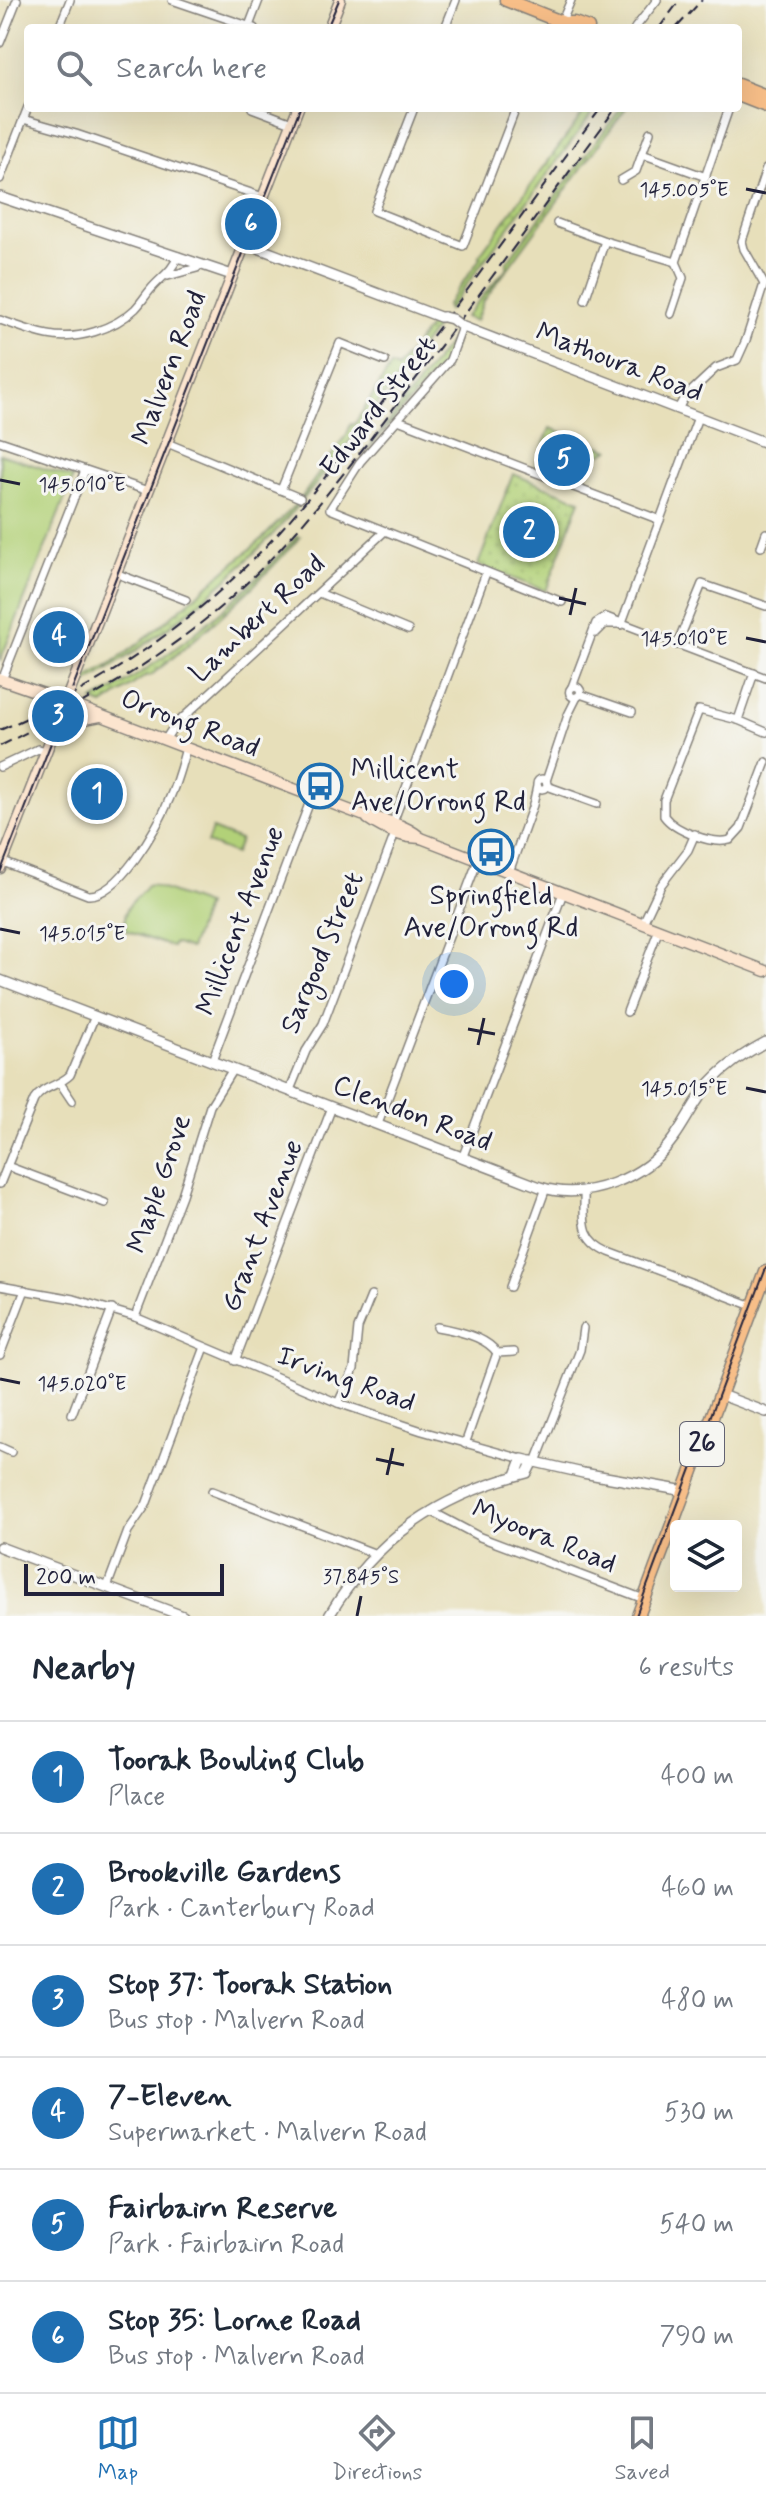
<!DOCTYPE html>
<html lang="en">
<head>
<meta charset="utf-8">
<style>
	body { margin:0; font-family:Mynerve,sans-serif; background:#f6f6f7; color:#1f2937 }
	.controls { position:absolute; right:24px; bottom:24px; display:grid; overflow:hidden; border-radius:8px; box-shadow:0 8px 32px #0002 }
	.controls button { width:72px; height:72px; display:grid; place-items:center; padding:0; border:0; border-bottom:2px solid #e0e1e3; background:#fff; color:#1f2937; font:40px sans-serif }
	.scale { position:absolute; left:24px; bottom:20px; width:200px; box-sizing:border-box; padding-left:8px; border:4px solid #22223b; border-top:0; font-size:22px; line-height:28px; white-space:nowrap; color:#22223b; -webkit-text-stroke:6px #f6f6f2; paint-order:stroke }
	.you { position:absolute; left:454px; top:984px; width:28px; height:28px; margin:-20px; border:6px solid #fff; border-radius:50%; background:#1a73e8; box-shadow:0 0 0 12px #1a73e833 }
	.badge { display:grid; place-items:center; width:52px; height:52px; border-radius:50%; background:#1f6fb2; color:#fff; font-size:26px; font-weight:700 }
	.pin { position:absolute; translate:-50% -50%; border:4px solid #fff; box-shadow:0 2px 8px #0006 }
	.list { margin:0; padding:0; list-style:none }
	h2 { display:flex; justify-content:space-between; align-items:center; height:104px; margin:0; padding:0 32px; font-size:34px }
	h2 small { font-size:26px; font-weight:400; color:#747a83 }
	.list li { display:grid; grid-template-columns:52px 1fr auto; gap:24px; align-items:center; box-sizing:border-box; height:112px; padding:0 32px; border-top:2px solid #e0e1e3 }
	.list b { display:block; font-size:30px; white-space:nowrap }
	.list p { margin:0; font-size:26px; white-space:nowrap; color:#747a83 }
	.list em { font-size:26px; font-style:normal; color:#747a83 }
	.icon { flex:none; width:44px; height:44px; fill:none; stroke:currentColor; stroke-width:2; stroke-linecap:round; stroke-linejoin:round }
	.map { position:relative; flex:none; width:766px; height:1616px; overflow:hidden }
	.search { position:absolute; background:#fff; box-shadow:0 8px 32px #0002; left:24px; right:24px; top:24px; height:88px; display:flex; align-items:center; gap:20px; box-sizing:border-box; padding:0 28px; border-radius:8px; color:#747a83; font-size:30px }
	.sheet { height:776px; background:#fff }
	nav { display:flex; justify-content:space-around; align-items:center; box-sizing:border-box; height:112px; border-top:2px solid #e0e1e3; background:#fff; font-size:22px; color:#747a83 }
	nav a { display:grid; justify-items:center; gap:4px }
	nav .on { color:#1f6fb2 }
	.map>svg:first-child { display:block }
	.grass { fill:url(#grass-dots); stroke:#6a7a5a; stroke-width:2 }
	.park { fill:#b2d178; stroke:#6a7a5a; stroke-width:2 }
	.lines { fill:none; stroke-linecap:round; stroke-linejoin:round }
	.minor-casing { stroke:#84807a; stroke-width:10 }
	.tertiary-casing { stroke:#84807a; stroke-width:12 }
	.secondary-casing { stroke:#84807a; stroke-width:13 }
	.primary-casing { stroke:#84807a; stroke-width:15 }
	.minor { stroke:#fff; stroke-width:7 }
	.tertiary { stroke:#fff; stroke-width:9 }
	.secondary { stroke:#fce5cf; stroke-width:10 }
	.primary { stroke:#f7be88; stroke-width:12 }
	.tram { stroke:#22223b; stroke-width:2 }
	.rail { stroke:#22223b; stroke-width:2; stroke-dasharray:12 6; stroke-linecap:butt }
	.tertiary-bridge-casing { stroke:#84807a; stroke-width:12; stroke-linecap:butt }
	.secondary-bridge-casing { stroke:#84807a; stroke-width:13; stroke-linecap:butt }
	.tertiary-bridge { stroke:#fff; stroke-width:9 }
	.secondary-bridge { stroke:#fce5cf; stroke-width:10 }
	.ticks { fill:none; stroke:#22223b; stroke-width:3 }
	.labels { text-anchor:middle; dominant-baseline:central; stroke-width:6; stroke-linejoin:round; paint-order:stroke }
	.shield { fill:#f6f6f2; stroke:#626272; stroke-width:2 }
	.shield-label { font-size:26px; font-weight:bold; fill:#22223b }
	.street-label { font-size:28px; fill:#22223b; stroke:#f6f6f2 }
	.poi-label { font-size:28px; fill:#22223b; stroke:#f6f6f2; text-anchor:start }
	.ticks-label { font-size:20px; text-anchor:middle; fill:#22223b; stroke:#f6f6f2; stroke-width:6; stroke-linejoin:round; paint-order:stroke }
</style>
</head>
<body>
<div class="map">
<svg width="766" height="1616" viewBox="0 0 766 1616">
	<defs>
		<pattern id="grass-dots" width="8" height="8" patternUnits="userSpaceOnUse" patternTransform="scale(2)"><rect width="8" height="8" fill="#b2d178"/><path d="M2 2h.1M6 6h.1" fill="none" stroke="#99b369" stroke-width="1.8" stroke-linecap="round"/></pattern>
	</defs>
	<rect width="100%" height="100%" fill="#f6f6f2"/>
	<filter id="ink" filterUnits="userSpaceOnUse"><feTurbulence type="fractalNoise" baseFrequency=".0125" numOctaves="2"/><feDisplacementMap in="SourceGraphic" scale="16" xChannelSelector="R" yChannelSelector="G"/><feConvolveMatrix kernelMatrix="1 2 1 2 8 2 1 2 1" color-interpolation-filters="sRGB"/></filter>
	<filter id="wash" filterUnits="userSpaceOnUse"><feTurbulence type="fractalNoise" baseFrequency=".006" numOctaves="4" result="noise"/><feDisplacementMap in="SourceGraphic" scale="32" xChannelSelector="R" yChannelSelector="G"/><feGaussianBlur stdDeviation="1.8" result="paint"/><feColorMatrix in="noise" values="0 0 0 0 0 0 0 0 0 0 0 0 0 0 0 0 0 1.4 0 .05"/><feComposite in="paint" operator="in"/></filter>
	<g filter="url(#wash)">
		<rect width="100%" height="100%" fill="#e7dfba"/>
		<g class="grass">
			<path d="M587,108H596L448,310L446,306L481,257L479,256Z"/>
			<path d="M621,108H626L483,302L476,321L465,317L506,269L507,262Z"/>
			<path d="M431,324L437,326C383,395 333,468 274,533C217,593 153,643 83,685L85,679L113,663L147,637L261,540L299,501L347,434L351,424L354,425L391,366L397,369Z"/>
			<path d="M456,334L455,344L446,360L364,454Z"/>
			<path d="M513,474L580,500L546,591L478,565Z"/>
			<path d="M297,536L300,537C255,588 203,634 150,676L147,675L103,705L93,701C171,660 238,601 297,536Z"/>
		</g>
		<g class="park">
			<path d="M550,428L610,450L554,478L534,469Z"/>
			<path d="M0,454L73,478L0,661Z"/>
			<path d="M212,829L240,840L235,854L207,843Z"/>
			<path d="M151,885L206,905L190,949L174,943L172,947L126,931C121,904 133,904 147,886Z"/>
		</g>
	</g>
	<g filter="url(#ink)">
		<g class="lines">
			<g class="minor-casing">
				<g id="minor">
					<path d="M172,0L254,28"/>
					<path d="M249,26L259,0"/>
					<path d="M59,28L70,0"/>
					<path d="M445,28L456,0"/>
					<path d="M559,28L571,0"/>
					<path d="M635,28L657,0"/>
					<path d="M0,43L17,0"/>
					<path d="M252,108L292,123"/>
					<path d="M414,108L374,211L463,246L516,108"/>
					<path d="M23,119L76,134L263,197"/>
					<path d="M642,154L706,177"/>
					<path d="M0,179L28,107"/>
					<path d="M621,180L636,171L650,132"/>
					<path d="M557,223L605,241L676,262"/>
					<path d="M168,276L197,268L200,264"/>
					<path d="M585,300L605,241"/>
					<path d="M671,314L683,278L676,262L729,108"/>
					<path d="M0,320C16,325 32,332 48,335C77,341 114,329 135,309C141,303 145,296 151,289C161,277 172,272 178,256"/>
					<path d="M462,327L450,360L360,462L330,509L562,602"/>
					<path d="M678,409L684,398L716,368L737,360L746,340L764,284L744,249L742,241L766,169"/>
					<path d="M398,420L660,520"/>
					<path d="M0,441L148,491"/>
					<path d="M167,443L300,498"/>
					<path d="M281,490L340,343L385,361"/>
					<path d="M761,547L766,533"/>
					<path d="M115,573L186,600"/>
					<path d="M319,593L408,630"/>
					<path d="M621,625L698,417"/>
					<path d="M596,633L605,624H619"/>
					<path d="M677,645L702,584L766,606"/>
					<path d="M2,680L85,470"/>
					<circle cx="575" cy="692" r="5.5"/>
					<path d="M572,687L596,623L606,617L766,678"/>
					<path d="M580,694L632,712"/>
					<path d="M738,720L754,673"/>
					<path d="M766,732L738,720L699,710L664,800V816C675,831 712,845 730,840L741,828L766,762"/>
					<path d="M165,740L174,726L384,532"/>
					<path d="M0,767L38,749L46,751"/>
					<circle cx="542" cy="784" r="5"/>
					<path d="M546,781L568,715L577,697"/>
					<path d="M547,786L597,804"/>
					<path d="M3,862L88,895C118,897 158,827 168,802C176,785 181,767 186,748"/>
					<path d="M509,872L533,805L537,786"/>
					<path d="M643,923L661,885L688,850L695,834"/>
					<path d="M627,1012L659,929"/>
					<path d="M212,1061L312,796"/>
					<path d="M60,1083L72,1101"/>
					<path d="M290,1090L306,1051L323,1024L394,836V820L486,573"/>
					<path d="M378,1124L478,860"/>
					<path d="M463,1156L563,893"/>
					<path d="M7,1166L105,1203"/>
					<path d="M0,1184L34,1100C43,1086 59,1086 70,1075L95,1016"/>
					<path d="M584,1190C585,1218 578,1238 609,1252L753,1306"/>
					<path d="M0,1286L74,1299L135,1317L338,1403L422,1431L522,1459"/>
					<path d="M510,1287L546,1188"/>
					<path d="M135,1317L182,1195L210,1106L233,1069"/>
					<path d="M437,1327C455,1330 487,1337 497,1353"/>
					<path d="M0,1355L25,1290"/>
					<path d="M235,1361L332,1107"/>
					<path d="M338,1403L354,1369L358,1328L371,1296"/>
					<path d="M72,1414L112,1309"/>
					<path d="M465,1444L497,1353L514,1352"/>
					<path d="M0,1447L11,1452"/>
					<path d="M536,1462L580,1350L583,1328"/>
					<path d="M212,1491L376,1554"/>
					<path d="M431,1511L480,1537L644,1599"/>
					<path d="M107,1587L128,1531L146,1505L205,1347"/>
				</g>
			</g>
			<g class="tertiary-casing">
				<g id="tertiary">
					<path d="M0,197L232,275"/>
					<path d="M245,243L440,317H444"/>
					<path d="M461,326L766,443"/>
					<path d="M0,980L540,1187C587,1202 645,1178 673,1139C687,1120 695,1100 711,1082C727,1065 745,1053 766,1042"/>
					<path d="M721,1395L766,1412"/>
					<path d="M516,1475L522,1459L583,1473L685,1491"/>
					<path d="M0,1547L183,1616"/>
					<path d="M329,1616C376,1537 440,1495 527,1473L533,1461"/>
				</g>
			</g>
			<g class="secondary-casing">
				<g id="secondary">
					<path d="M329,28L340,0"/>
					<path d="M0,679L58,699"/>
					<path d="M69,693L298,108"/>
					<path d="M81,708L362,815C382,819 405,824 421,838L766,971"/>
					<path d="M53,736L79,720L100,716"/>
					<path d="M368,819C384,830 402,838 421,838"/>
					<path d="M0,868L58,721"/>
				</g>
			</g>
			<g class="primary-casing">
				<g id="primary">
					<path d="M506,0L564,23L570,28"/>
					<path d="M564,23H574L588,28"/>
					<path d="M738,85L766,96"/>
					<path d="M738,95L766,106"/>
					<path d="M638,1616L766,1272"/>
				</g>
			</g>
			<use href="#minor" class="minor"/>
			<use href="#tertiary" class="tertiary"/>
			<use href="#secondary" class="secondary"/>
			<use href="#primary" class="primary"/>
			<g class="tram">
				<path d="M327,28L339,0"/>
				<path d="M0,873L300,108"/>
				<path d="M636,1616L766,1268"/>
			</g>
			<g class="rail">
				<path d="M659,28L680,0"/>
				<path d="M676,28L702,0"/>
				<path d="M0,730C106,685 202,617 279,532C322,484 360,432 399,380C468,291 534,199 601,108"/>
				<path d="M0,746C80,706 157,662 225,603C292,544 345,472 399,401C473,304 544,206 616,108"/>
			</g>
			<g class="tertiary-bridge-casing">
				<path id="tertiary-bridge" d="M444,317L452,319L461,326"/>
			</g>
			<g class="secondary-bridge-casing">
				<g id="secondary-bridge">
					<path d="M58,699L81,708"/>
					<path d="M58,721L69,693"/>
				</g>
			</g>
			<use href="#tertiary-bridge" class="tertiary-bridge"/>
			<use href="#secondary-bridge" class="secondary-bridge"/>
		</g>
	</g>
	<path class="ticks" d="M746,189L766,193M0,480L20,484M559,598L586,604M570,615L576,588M746,638L766,642M0,929L20,933M468,1029L495,1034M478,1045L484,1018M746,1088L766,1092M0,1379L20,1383M376,1459L404,1465M387,1475L393,1448M357,1616L361,1596"/>
	<defs>
		<g id="bus-ring" transform="scale(2.3)"><circle r="9.5" fill="#f6f6f2" stroke="#1f6fb2" stroke-width="1.5"/><path d="M-5-6H5V4H4V6H2V4H-2V6H-4V4H-5ZM-3.5-4V0h7V-4ZM-3.5 1.2v1.5H-2V1.2ZM2 1.2v1.5H3.5V1.2Z" fill="#1f6fb2"/></g>
	</defs>
	<g fill-rule="evenodd">
		<use href="#bus-ring" x="320" y="786"/>
		<use href="#bus-ring" x="491" y="852"/>
	</g>
	<g class="labels">
		<rect class="shield" x="680" y="1422" width="44" height="44" rx="6"/>
		<g class="shield-label">
			<text x="702" y="1444">26</text>
		</g>
		<g class="street-label">
			<text transform="translate(619 363) rotate(21)">Mathoura Road</text>
			<text transform="translate(170 368) rotate(-69)">Malvern Road</text>
			<text transform="translate(379 407) rotate(-52)">Edward Street</text>
			<text transform="translate(258 619) rotate(-43)">Lambert Road</text>
			<text transform="translate(190 724) rotate(21)">Orrong Road</text>
			<text transform="translate(241 921) rotate(-69)">Millicent Avenue</text>
			<text transform="translate(323 953) rotate(-67)">Sargood Street</text>
			<text transform="translate(412 1114) rotate(21)">Clendon Road</text>
			<text transform="translate(160 1184) rotate(-71)">Maple Grove</text>
			<text transform="translate(263 1226) rotate(-69)">Grant Avenue</text>
			<text transform="translate(346 1380) rotate(20)">Irving Road</text>
			<text transform="translate(544 1537) rotate(22)">Myoora Road</text>
		</g>
		<g class="poi-label">
			<text x="351" y="770">Millicent<tspan x="351" dy="32">Ave/Orrong Rd</tspan></text>
			<text x="491" y="896" text-anchor="middle">Springfield<tspan x="491" dy="32">Ave/Orrong Rd</tspan></text>
		</g>
	</g>
	<g class="ticks-label">
		<text x="684" y="196">145.005°E</text>
		<text x="82" y="491">145.010°E</text>
		<text x="684" y="645">145.010°E</text>
		<text x="82" y="940">145.015°E</text>
		<text x="684" y="1095">145.015°E</text>
		<text x="82" y="1390">145.020°E</text>
		<text x="361" y="1583">37.845°S</text>
	</g>
</svg>
<div class="controls">
<button><svg class="icon" aria-label="layers" viewBox="0 0 24 24"><path d="M12 4l9 5-9 5-9-5zM3 14l9 5 9-5"/></svg></button>
</div>
<div class="scale">200 m</div>
<div class="you"></div>
<div class="pin badge" style="left:97px;top:794px">1</div>
<div class="pin badge" style="left:529px;top:532px">2</div>
<div class="pin badge" style="left:58px;top:716px">3</div>
<div class="pin badge" style="left:59px;top:637px">4</div>
<div class="pin badge" style="left:564px;top:460px">5</div>
<div class="pin badge" style="left:251px;top:224px">6</div>
<div class="search"><svg class="icon" aria-label="search" viewBox="0 0 24 24"><circle cx="10" cy="10" r="6"/><path d="M15 15l6 6"/></svg>Search here</div>
</div>
<section class="sheet">
<h2>Nearby<small>6 results</small></h2>
<ul class="list">
<li><span class="badge">1</span><div><b>Toorak Bowling Club</b><p>Place</p></div><em>400 m</em></li>
<li><span class="badge">2</span><div><b>Brookville Gardens</b><p>Park · Canterbury Road</p></div><em>460 m</em></li>
<li><span class="badge">3</span><div><b>Stop 37: Toorak Station</b><p>Bus stop · Malvern Road</p></div><em>480 m</em></li>
<li><span class="badge">4</span><div><b>7-Eleven</b><p>Supermarket · Malvern Road</p></div><em>530 m</em></li>
<li><span class="badge">5</span><div><b>Fairbairn Reserve</b><p>Park · Fairbairn Road</p></div><em>540 m</em></li>
<li><span class="badge">6</span><div><b>Stop 35: Lorne Road</b><p>Bus stop · Malvern Road</p></div><em>790 m</em></li>
</ul>
</section>
<nav>
<a class="on"><svg class="icon" aria-label="map" viewBox="0 0 24 24"><path d="M3 6l6-2 6 2 6-2v14l-6 2-6-2-6 2zM9 4v14M15 6v14"/></svg>Map</a>
<a><svg class="icon" aria-label="directions" viewBox="0 0 24 24"><path d="M12 3l9 9-9 9-9-9zM9 14v-3h6M13 9l2 2-2 2"/></svg>Directions</a>
<a><svg class="icon" aria-label="saved" viewBox="0 0 24 24"><path d="M7 4h10v16l-5-4-5 4z"/></svg>Saved</a>
</nav>
</body>
</html>
